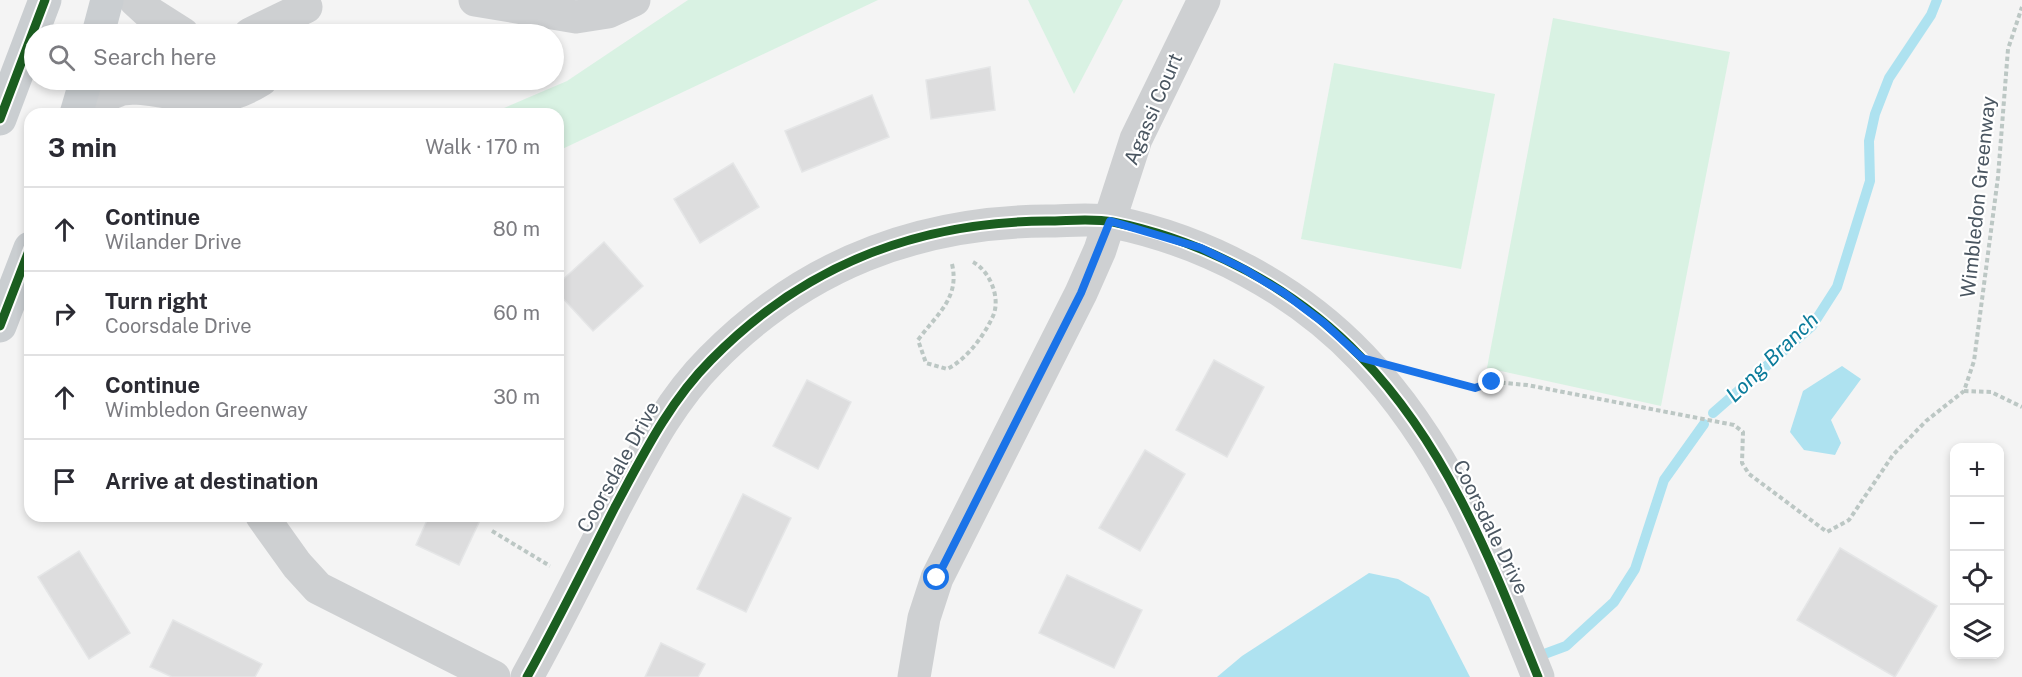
<!DOCTYPE html>
<html lang="en">
<head>
<meta charset="utf-8">
<style>
	body { margin:0; font-family:"Public Sans",sans-serif; background:#f7f7f7; color:#2b2b33 }
	.controls { position:absolute; right:18px; bottom:18px; display:grid; overflow:hidden; border-radius:12px; box-shadow:0 3px 9px #0003 }
	.controls button { width:54px; height:54px; display:grid; place-items:center; padding:0; border:0; border-bottom:2px solid #e1e1e2; background:#fff; color:#2b2b33; font:30px sans-serif }
	.stop { position:absolute; width:18px; height:18px; margin:-14px; border:4px solid #1a73e8; border-radius:50%; background:#fff }
	.stop.end { background:#1a73e8; border-color:#fff; box-shadow:0 2px 6px #0008 }
	.list { margin:0; padding:0; list-style:none }
	h2 { display:flex; justify-content:space-between; align-items:center; height:78px; margin:0; padding:0 24px; font-size:26px }
	h2 small { font-size:20px; font-weight:400; color:#7c7c81 }
	.list li { display:grid; grid-template-columns:39px 1fr auto; gap:18px; align-items:center; box-sizing:border-box; height:84px; padding:0 24px; border-top:2px solid #e1e1e2 }
	.list b { display:block; font-size:22px; white-space:nowrap }
	.list p { margin:0; font-size:20px; white-space:nowrap; color:#7c7c81 }
	.list em { font-size:20px; font-style:normal; color:#7c7c81 }
	.icon { flex:none; width:33px; height:33px; fill:none; stroke:currentColor; stroke-width:2; stroke-linecap:round; stroke-linejoin:round }
	.map { position:relative; flex:none; width:2022px; height:677px; overflow:hidden }
	.search { position:absolute; background:#fff; box-shadow:0 3px 9px #0003; left:24px; top:24px; width:540px; height:66px; display:flex; align-items:center; gap:15px; box-sizing:border-box; padding:0 21px; border-radius:33px; color:#7c7c81; font-size:22px }
	.panel { position:absolute; background:#fff; box-shadow:0 3px 9px #0003; left:24px; top:108px; width:540px; height:414px; border-radius:18px }
	.map>svg:first-child { display:block }
	.green { fill:#d9f2e3 }
	.water { fill:#aee2f0 }
	.lines { fill:none; stroke-linecap:round; stroke-linejoin:round }
	.stream { stroke:#aee2f0; stroke-width:10 }
	.building { fill:#ddddde; stroke:#e5e6e7; stroke-width:1.5 }
	.path { stroke:#bcc7c4; stroke-width:4; stroke-dasharray:4.5 3; stroke-linecap:butt }
	.minor { stroke:#ced0d2; stroke-width:33 }
	.major { stroke:#caced1; stroke-width:33 }
	.cycleway-casing { stroke:#fff; stroke-width:13 }
	.cycleway { stroke:#1b5e20; stroke-width:9 }
	.route { stroke:#1a73e8; stroke-width:8 }
	.labels { text-anchor:middle; dominant-baseline:central; stroke-width:4.5; stroke-linejoin:round; paint-order:stroke }
	.street-label { font-size:20px; fill:#4a5661; stroke:#fff }
	.water-label { font-size:21px; font-style:italic; fill:#0c7c9b; stroke:#fff }
</style>
</head>
<body>
<div class="map">
<svg width="2022" height="677" viewBox="0 0 2022 677">
	<rect width="100%" height="100%" fill="#f4f4f4"/>
	<g class="green">
		<path d="M688,0H878L558,151V114H490L567,81Z"/>
		<path d="M1028,0H1123L1074,94Z"/>
		<path d="M1553,18L1730,52L1661,406L1487,368Z"/>
		<path d="M1334,63L1495,94L1461,269L1301,239Z"/>
	</g>
	<g class="water">
		<path d="M1842,366L1861,379L1831,420L1841,443L1835,455L1804,450L1790,432L1803,391Z"/>
		<path d="M1369,573L1398,579L1429,597L1470,677H1217L1242,656Z"/>
	</g>
	<g class="lines">
		<g class="stream">
			<path d="M1713,413L1812,326L1837,287L1870,181L1869,141L1875,114L1889,78L1931,15L1937,0"/>
			<path d="M1539,656L1566,646L1614,602L1635,569L1664,480L1704,424"/>
		</g>
	</g>
	<g class="building">
		<path d="M990,67L995,110L931,119L926,80Z"/>
		<path d="M872,95L889,137L802,172L785,131Z"/>
		<path d="M733,163L759,207L700,243L674,199Z"/>
		<path d="M604,242L643,286L593,331L558,293V284Z"/>
		<path d="M1214,360L1264,387L1227,457L1176,430Z"/>
		<path d="M807,380L851,402L818,469L773,446Z"/>
		<path d="M1145,450L1185,474L1140,551L1099,528Z"/>
		<path d="M743,494L791,518L746,612L697,589Z"/>
		<path d="M429,516H482L459,565L416,545Z"/>
		<path d="M1840,548L1937,606L1895,677L1797,620Z"/>
		<path d="M79,551L130,633L89,659L38,577Z"/>
		<path d="M1067,575L1142,610L1114,668L1039,633Z"/>
		<path d="M173,620L262,664L255,677H172L150,667Z"/>
		<path d="M661,643L705,664L698,677H645Z"/>
	</g>
	<g class="lines">
		<g class="path">
			<path d="M952,264C960,298 937,314 918,340L926,363L947,369C966,360 984,336 993,316C1001,298 990,271 973,262"/>
			<path d="M1421,375L1475,388L1493,382L1527,385L1734,425L1743,432L1742,463L1749,474L1827,532L1849,520L1893,455L1926,421L1964,391L1974,361L1998,177L2008,49L2022,7"/>
			<path d="M1964,391L1991,392L2022,407"/>
			<path d="M492,531L550,566"/>
		</g>
		<g class="minor">
			<path d="M135,0L147,11L183,34"/>
			<path d="M475,0L576,17L608,12L634,0"/>
			<path d="M250,34L306,7"/>
			<path d="M80,105L122,89L134,88C186,91 211,111 261,80"/>
			<path d="M262,516L297,565L318,588L494,677"/>
			<path d="M527,677C558,621 586,564 615,507C643,455 669,402 711,360C804,265 916,222 1047,221C1068,221 1093,218 1113,222C1206,241 1296,289 1361,357C1448,447 1492,563 1538,677"/>
			<path d="M914,677L924,618L937,578L1081,293L1100,250L1136,139L1204,0"/>
		</g>
		<g class="major">
			<path d="M98,34L107,0"/>
			<path d="M76,114L86,80"/>
			<path d="M0,119L45,0"/>
			<path d="M0,326L30,248"/>
		</g>
		<g class="cycleway-casing">
			<g id="cycleway">
				<path d="M0,119L45,0"/>
				<path d="M0,326L30,248"/>
				<path d="M527,677C558,621 586,564 615,507C643,455 669,402 711,360C804,265 916,222 1047,221C1068,221 1093,218 1113,222C1206,241 1296,289 1361,357C1448,447 1492,563 1538,677"/>
			</g>
		</g>
		<use href="#cycleway" class="cycleway"/>
	</g>
	<g class="lines">
		<path class="route" d="M937,578L1081,293L1110,221L1201,248L1244,269L1284,293L1324,323L1362,358L1475,388L1492,382"/>
	</g>
	<g class="labels">
		<g class="street-label">
			<text transform="translate(1153 109) rotate(-67)">Agassi Court</text>
			<text transform="translate(1978 197) rotate(-84)">Wimbledon Greenway</text>
			<text transform="translate(618 467) rotate(-61)">Coorsdale Drive</text>
			<text transform="translate(1491 527) rotate(64)">Coorsdale Drive</text>
		</g>
		<g class="water-label">
			<text transform="translate(1772 357) rotate(-44)">Long Branch</text>
		</g>
	</g>
</svg>
<div class="controls">
<button>+</button>
<button>−</button>
<button><svg class="icon" aria-label="locate" viewBox="0 0 24 24"><circle cx="12" cy="12" r="6"/><path d="M12 2v4M12 18v4M2 12h4M18 12h4"/></svg></button>
<button><svg class="icon" aria-label="layers" viewBox="0 0 24 24"><path d="M12 4l9 5-9 5-9-5zM3 14l9 5 9-5"/></svg></button>
</div>
<div class="stop" style="left:937px;top:578px"></div>
<div class="stop end" style="left:1492px;top:382px"></div>
<div class="search"><svg class="icon" aria-label="search" viewBox="0 0 24 24"><circle cx="10" cy="10" r="6"/><path d="M15 15l6 6"/></svg>Search here</div>
<section class="panel">
<h2>3 min<small>Walk · 170 m</small></h2>
<ul class="list">
<li><svg class="icon" aria-label="ahead" viewBox="0 0 24 24"><path d="M12 20V5M6 11l6-6 6 6"/></svg><div><b>Continue</b><p>Wilander Drive</p></div><em>80 m</em></li>
<li><svg class="icon" aria-label="right" viewBox="0 0 24 24"><path d="M7 20v-9h11M14 6l5 5-5 5"/></svg><div><b>Turn right</b><p>Coorsdale Drive</p></div><em>60 m</em></li>
<li><svg class="icon" aria-label="ahead" viewBox="0 0 24 24"><path d="M12 20V5M6 11l6-6 6 6"/></svg><div><b>Continue</b><p>Wimbledon Greenway</p></div><em>30 m</em></li>
<li><svg class="icon" aria-label="arrive" viewBox="0 0 24 24"><path d="M6 21V4h12l-3 4 3 4H6"/></svg><div><b>Arrive at destination</b></div></li>
</ul>
</section>
</div>
</body>
</html>
